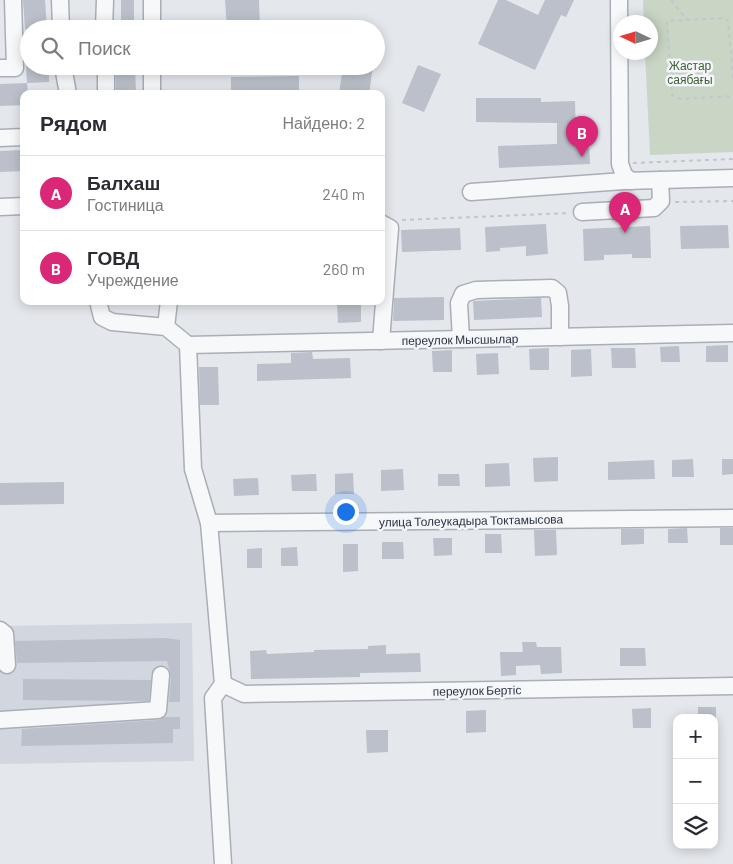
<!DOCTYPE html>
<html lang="ru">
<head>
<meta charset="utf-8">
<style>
	body { margin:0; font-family:Barlow,sans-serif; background:#f2f2f3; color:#2b2b33 }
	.controls { position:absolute; right:15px; bottom:15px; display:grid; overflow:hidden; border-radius:10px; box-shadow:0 2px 12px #0003 }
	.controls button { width:45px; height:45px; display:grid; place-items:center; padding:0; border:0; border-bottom:1px solid #e1e1e2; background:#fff; color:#2b2b33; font:25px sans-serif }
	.compass { position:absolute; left:613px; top:15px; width:45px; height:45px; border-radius:50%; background:#fff; box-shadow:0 2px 12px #0003; rotate:274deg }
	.you { position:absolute; left:345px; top:511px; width:18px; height:18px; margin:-12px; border:4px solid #fff; border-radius:50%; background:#1a73e8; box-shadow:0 0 0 8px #1a73e833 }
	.badge { display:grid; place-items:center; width:32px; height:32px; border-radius:50%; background:#db2777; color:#fff; font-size:16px; font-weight:700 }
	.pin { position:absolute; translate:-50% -41px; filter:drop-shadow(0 1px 2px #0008) }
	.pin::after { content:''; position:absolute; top:26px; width:18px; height:15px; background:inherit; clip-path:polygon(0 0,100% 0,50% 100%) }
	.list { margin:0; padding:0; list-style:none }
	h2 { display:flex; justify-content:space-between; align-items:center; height:65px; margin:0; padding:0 20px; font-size:21px }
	h2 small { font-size:16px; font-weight:400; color:#7c7c81 }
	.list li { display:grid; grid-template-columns:32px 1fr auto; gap:15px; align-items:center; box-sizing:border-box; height:75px; padding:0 20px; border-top:1px solid #e1e1e2 }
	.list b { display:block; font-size:19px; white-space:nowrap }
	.list p { margin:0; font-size:16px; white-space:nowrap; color:#7c7c81 }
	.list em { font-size:16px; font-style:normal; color:#7c7c81 }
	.icon { flex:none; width:28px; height:28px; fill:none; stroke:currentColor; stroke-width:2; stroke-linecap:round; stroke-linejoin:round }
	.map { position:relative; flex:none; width:733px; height:864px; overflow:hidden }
	.search { position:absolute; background:#fff; box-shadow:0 2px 12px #0003; left:20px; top:20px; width:365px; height:55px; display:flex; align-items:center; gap:12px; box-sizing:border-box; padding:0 18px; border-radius:28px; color:#7c7c81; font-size:19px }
	.panel { position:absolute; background:#fff; box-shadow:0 2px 12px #0003; left:20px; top:90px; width:365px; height:215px; border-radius:10px }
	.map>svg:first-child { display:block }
	.built { fill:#d2d6de }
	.green { fill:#c9d6c5 }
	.building { fill:#bbc0ca }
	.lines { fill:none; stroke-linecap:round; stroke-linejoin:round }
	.minor-casing { stroke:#a9aeb7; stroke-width:19 }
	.path { stroke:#c2c5cb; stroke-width:2; stroke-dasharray:4 4; stroke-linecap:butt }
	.minor { stroke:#f7f8fa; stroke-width:16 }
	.labels { text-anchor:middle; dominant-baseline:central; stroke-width:5; stroke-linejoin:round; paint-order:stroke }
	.park-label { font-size:12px; fill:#3f6138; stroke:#f4f6f9 }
	.street-label { font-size:12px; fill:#2b3445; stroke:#f4f6f9 }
</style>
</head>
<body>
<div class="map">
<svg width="733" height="864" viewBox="0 0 733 864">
	<rect width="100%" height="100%" fill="#e4e7ec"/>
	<path class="built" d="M192,623L194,761L0,764V626Z"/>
	<path class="green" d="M643,0H733V152L650,155L645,53L650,52V22H644Z"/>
	<g class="building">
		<path d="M23,0H45L47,29H25Z"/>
		<rect x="121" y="0" width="13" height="25"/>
		<path d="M225,0H259L260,29H227Z"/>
		<path d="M498,0H506L538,15L545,0H574L566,17L561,15L535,70L478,44Z"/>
		<path d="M418,65L441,74L424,112L402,103Z"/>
		<path d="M26,66H49V82L27,83Z"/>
		<path d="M116,66H135L136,94H116Z"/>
		<path d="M343,66H373L369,94H339Z"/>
		<path d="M299,76V94H231V77Z"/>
		<path d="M27,83L28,94H24V105L0,106V84Z"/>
		<path d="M476,98H541V102L575,101L576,143H589L590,164L499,168L498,146L557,144V123L476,122Z"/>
		<path d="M24,150V171L0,172V151Z"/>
		<path d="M546,224L548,254L526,256V246L500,248V251L486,252L485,227Z"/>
		<path d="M728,225L729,248L681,249L680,226Z"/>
		<path d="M650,226L651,258H632V254L604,255V260L584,261L583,229Z"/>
		<path d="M460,228L461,250L402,252L401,230Z"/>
		<path d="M444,297V320L393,321L394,298Z"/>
		<path d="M541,298L542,317L474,320L473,301Z"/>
		<path d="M337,301H361V322L338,323Z"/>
		<path d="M728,345V362H706V346Z"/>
		<path d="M679,346L680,362H661L660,347Z"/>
		<path d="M549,348V370H530L529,349Z"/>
		<path d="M611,348H635L636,368H612Z"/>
		<path d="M591,349L592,376L571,377V350Z"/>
		<path d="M452,350V372H433L432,351Z"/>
		<path d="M312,352L313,359L350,358L351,378L257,381V364L291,363V353Z"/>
		<path d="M498,353L499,374L477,375L476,354Z"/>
		<path d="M199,367H218L219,405H200Z"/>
		<path d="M558,457V481L534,482L533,458Z"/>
		<path d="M693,459L694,477H672V460Z"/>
		<path d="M722,459H733V474L722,475Z"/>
		<path d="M654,460L655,479L608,480V462Z"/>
		<path d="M509,463L510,486L485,487V464Z"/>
		<path d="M403,469L404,490L381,491V470Z"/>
		<path d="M353,473L354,494H335V474Z"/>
		<path d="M316,474L317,491H292L291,475Z"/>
		<path d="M438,474H459L460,486H438Z"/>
		<path d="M258,478L259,495L234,496L233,479Z"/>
		<path d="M64,482V504L0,505V483Z"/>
		<path d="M687,528L688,543H668V529Z"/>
		<rect x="720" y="528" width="13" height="17"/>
		<path d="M621,529H644V544L621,545Z"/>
		<path d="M534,530H556L557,555L535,556Z"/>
		<path d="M485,534H501L502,553H485Z"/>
		<path d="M433,538H452V555L434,556Z"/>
		<path d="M382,542H403L404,559H382Z"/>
		<path d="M343,544H358V571L343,572Z"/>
		<path d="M297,547L298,566H281V548Z"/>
		<path d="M262,548V568H247V549Z"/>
		<path d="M167,638L180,640V702H169L171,676L167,661L17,663L15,641Z"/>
		<path d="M522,642H536L537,647H561L562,673L541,674L540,665L516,666V675L501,676L500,652H523Z"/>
		<path d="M386,645V654L420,653L421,672L360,673V677L251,679L250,651L266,650L267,654L314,652V650L368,649V646Z"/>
		<path d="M620,648H645L646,666H620Z"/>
		<path d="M23,679L151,680L149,701L23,700Z"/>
		<rect x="698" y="707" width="18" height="11"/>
		<path d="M651,708V728H633L632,709Z"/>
		<path d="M486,710V732L466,733V711Z"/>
		<path d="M165,717H180V729H173V743L21,746L22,729L159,720Z"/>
		<path d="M366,730H388V752L367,753Z"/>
	</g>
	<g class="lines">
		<g class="minor-casing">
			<g id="minor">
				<path d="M60,0L61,29"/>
				<path d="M619,0L620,164L624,175L631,181"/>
				<path d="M104,29L105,0"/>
				<path d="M152,29V0"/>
				<path d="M63,66L68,94"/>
				<path d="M106,66V94"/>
				<path d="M152,66V94"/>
				<path d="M0,68H15L13,0"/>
				<path d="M0,138L24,137"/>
				<path d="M471,192L624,181L733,178"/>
				<path d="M0,207L24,206"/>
				<path d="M582,212L654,208L661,201L660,180"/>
				<path d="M98,301L102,317L112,322L166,327L188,345L193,469L209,523L223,684L213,698L223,864"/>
				<path d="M166,327L169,301"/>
				<path d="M461,339L459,303L463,294L476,290L552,288L558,293L560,306V337"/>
				<path d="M381,341L390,228L381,223"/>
				<path d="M188,345L733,333"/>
				<path d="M209,523L733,518"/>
				<path d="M0,630L5,634L7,665"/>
				<path d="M223,684L244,694L733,686"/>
				<path d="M0,720L158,710L161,675"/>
			</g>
		</g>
		<g class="path">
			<path d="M671,0L687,20"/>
			<path d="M733,78L728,21L725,18L667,21L672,95L681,99L733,96"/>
			<path d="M633,163L733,159"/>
			<path d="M675,202L733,201"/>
			<path d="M402,220L569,213"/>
		</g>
		<use href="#minor" class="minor"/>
	</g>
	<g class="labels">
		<g class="park-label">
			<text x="690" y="65">Жастар<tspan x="690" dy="14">саябағы</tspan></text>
		</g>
		<g class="street-label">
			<text transform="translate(460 339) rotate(-1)">переулок Мысшылар</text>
			<text transform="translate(471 520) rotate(-1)">улица Толеукадыра Токтамысова</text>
			<text transform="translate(477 690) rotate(-1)">переулок Бертіс</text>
		</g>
	</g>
</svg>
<div class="controls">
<button>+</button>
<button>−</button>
<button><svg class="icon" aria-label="layers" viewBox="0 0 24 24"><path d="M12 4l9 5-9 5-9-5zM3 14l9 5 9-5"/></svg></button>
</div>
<svg class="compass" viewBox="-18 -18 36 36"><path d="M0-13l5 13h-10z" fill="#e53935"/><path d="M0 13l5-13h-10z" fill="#7c7c81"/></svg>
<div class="you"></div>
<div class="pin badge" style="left:625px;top:233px">A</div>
<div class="pin badge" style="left:582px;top:157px">B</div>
<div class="search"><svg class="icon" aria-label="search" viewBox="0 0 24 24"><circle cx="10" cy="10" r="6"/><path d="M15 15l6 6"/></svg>Поиск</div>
<section class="panel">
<h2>Рядом<small>Найдено: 2</small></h2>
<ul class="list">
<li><span class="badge">A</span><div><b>Балхаш</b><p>Гостиница</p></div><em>240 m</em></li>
<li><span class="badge">B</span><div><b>ГОВД</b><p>Учреждение</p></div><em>260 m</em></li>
</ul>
</section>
</div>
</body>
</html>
